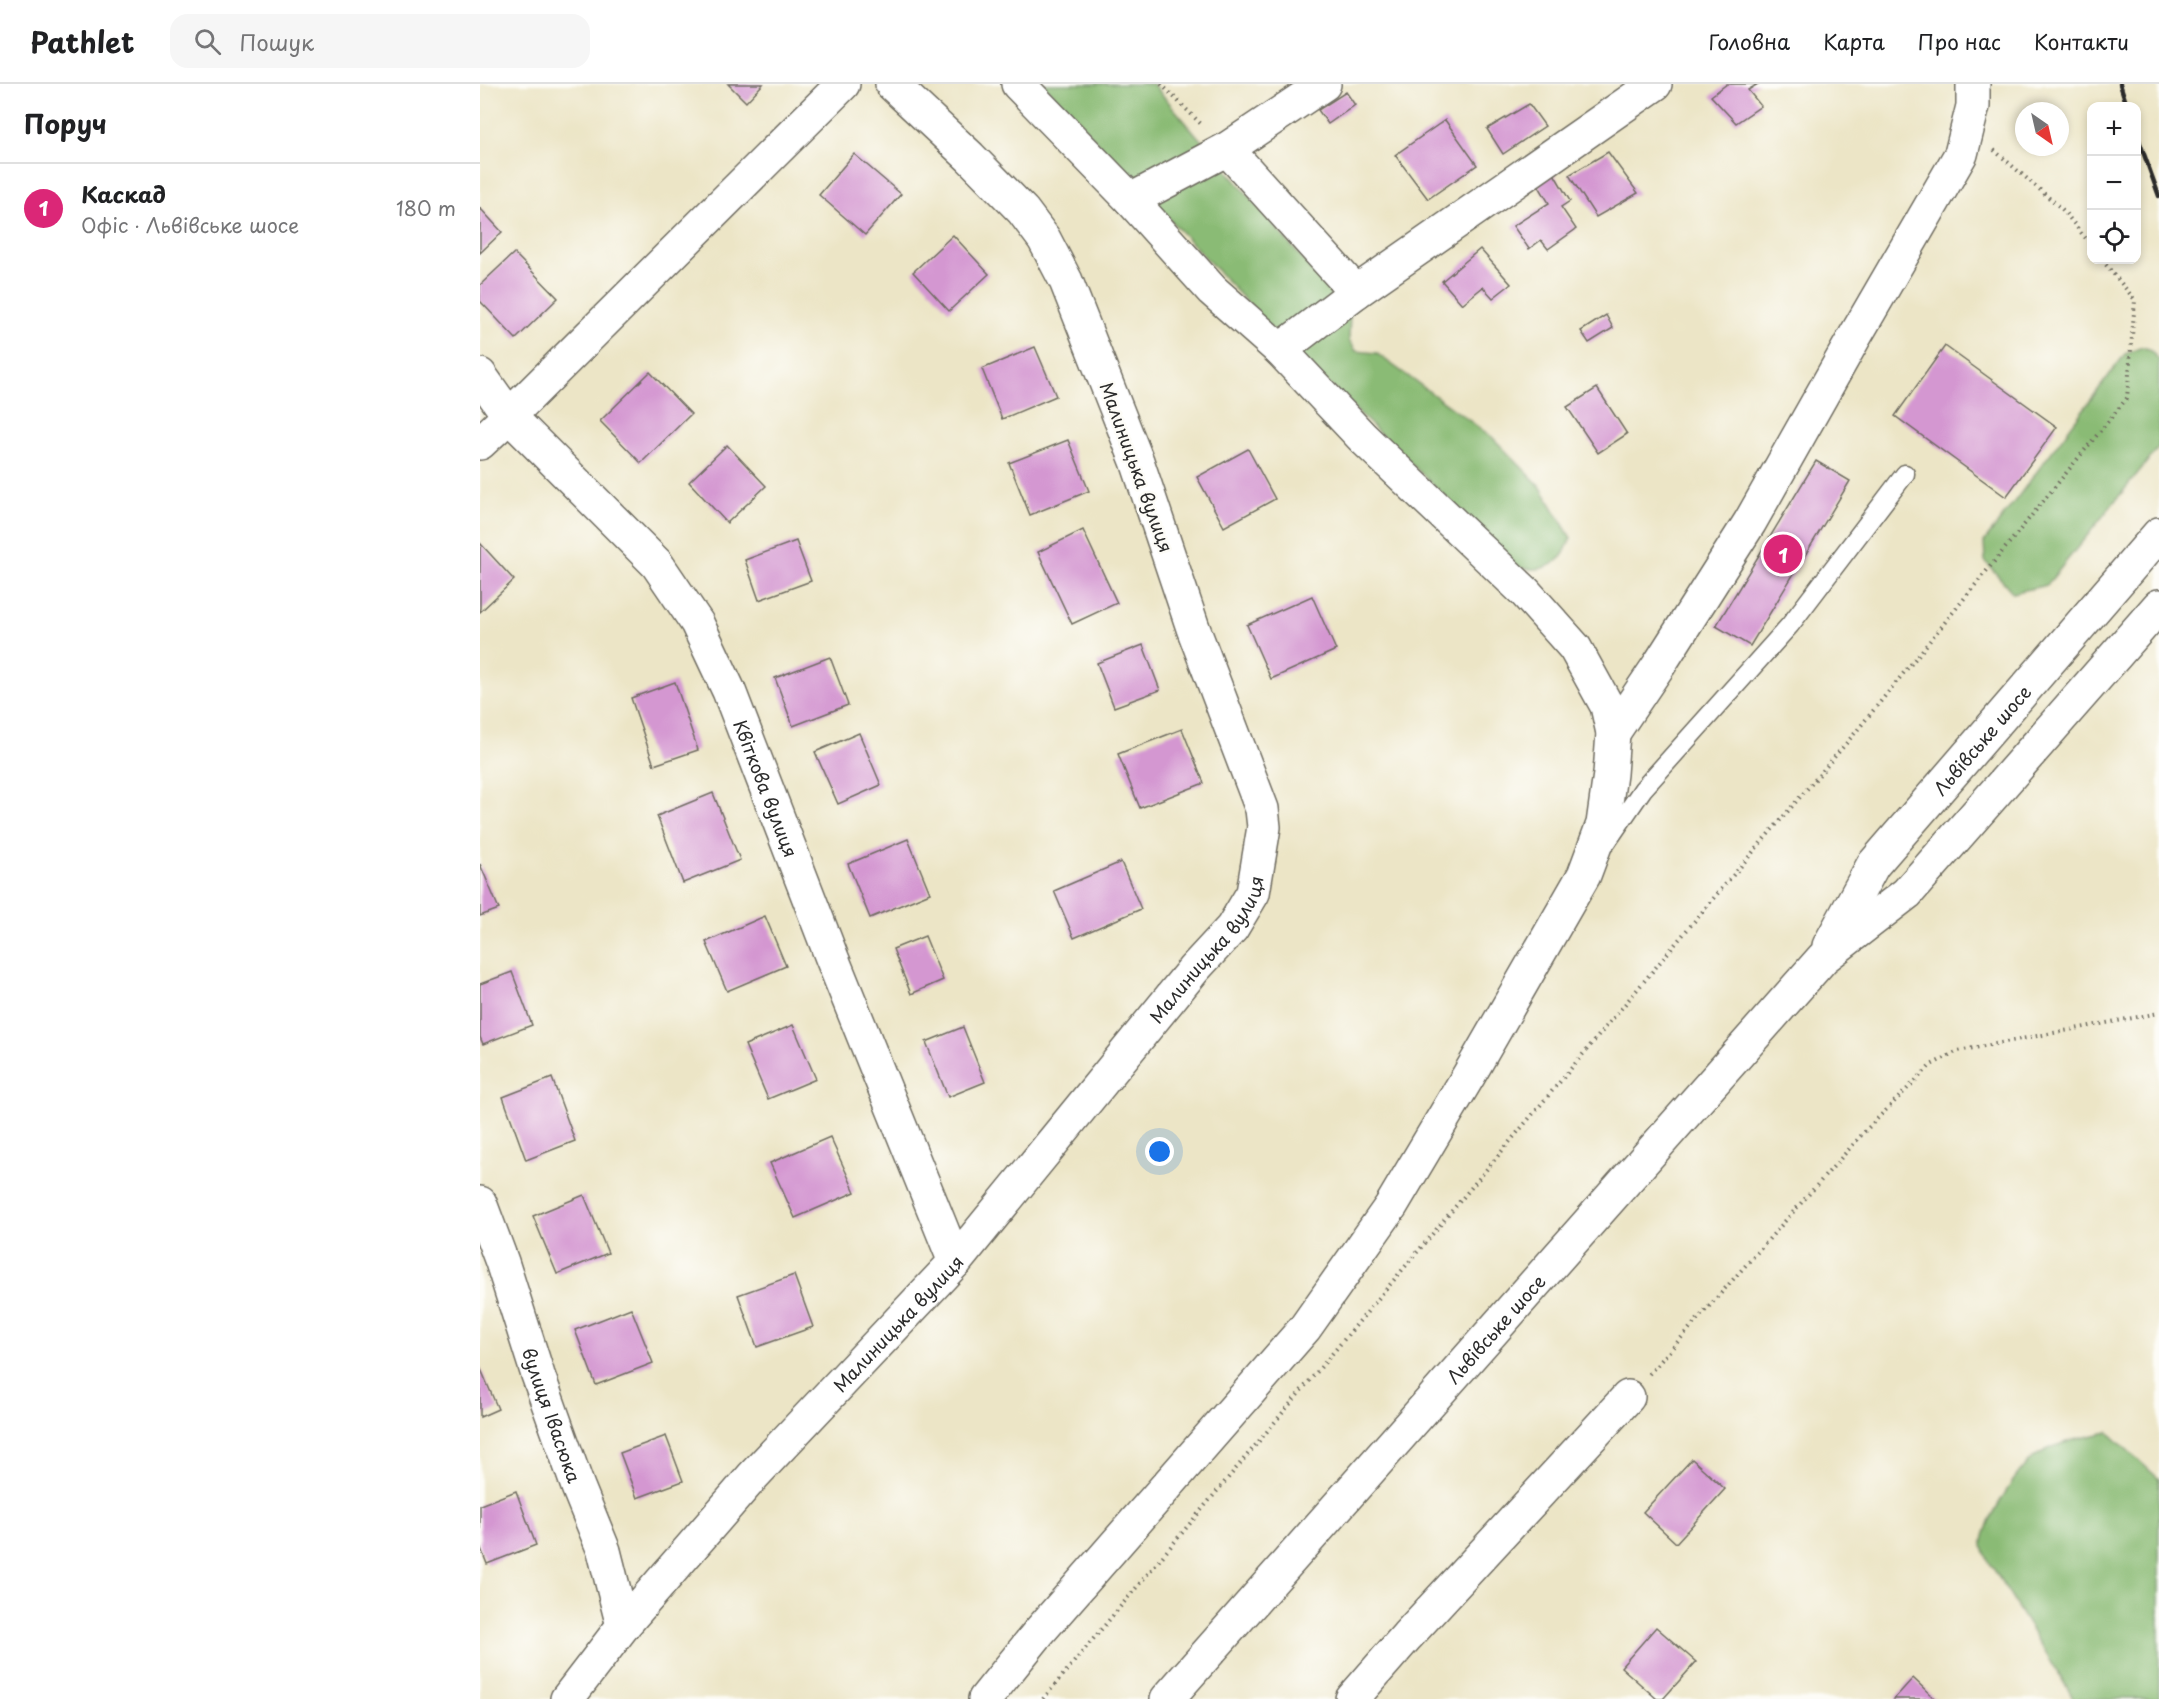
<!DOCTYPE html>
<html lang="uk">
<head>
<meta charset="utf-8">
<style>
	body { margin:0; font-family:"Playpen Sans",sans-serif; background:#f6f6f6; color:#202124 }
	.controls { position:absolute; right:18px; top:18px; display:grid; overflow:hidden; border-radius:12px; box-shadow:0 3px 9px #0003 }
	.controls button { width:54px; height:54px; display:grid; place-items:center; padding:0; border:0; border-bottom:2px solid #e0e0e0; background:#fff; color:#202124; font:30px sans-serif }
	.compass { position:absolute; left:1535px; top:18px; width:54px; height:54px; border-radius:50%; background:#fff; box-shadow:0 3px 9px #0003; rotate:146deg }
	.you { position:absolute; left:680px; top:1068px; width:21px; height:21px; margin:-15px; border:4px solid #fff; border-radius:50%; background:#1a73e8; box-shadow:0 0 0 9px #1a73e833 }
	.badge { display:grid; place-items:center; width:39px; height:39px; border-radius:50%; background:#db2777; color:#fff; font-size:20px; font-weight:700 }
	.pin { position:absolute; translate:-50% -50%; border:3px solid #fff; box-shadow:0 2px 6px #0006 }
	.list { margin:0; padding:0; list-style:none }
	h2 { display:flex; justify-content:space-between; align-items:center; height:78px; margin:0; padding:0 24px; font-size:26px }
	h2 small { font-size:20px; font-weight:400; color:#757577 }
	.list li { display:grid; grid-template-columns:39px 1fr auto; gap:18px; align-items:center; box-sizing:border-box; height:90px; padding:0 24px; border-top:2px solid #e0e0e0 }
	.list b { display:block; font-size:22px; white-space:nowrap }
	.list p { margin:0; font-size:20px; white-space:nowrap; color:#757577 }
	.list em { font-size:20px; font-style:normal; color:#757577 }
	.icon { flex:none; width:33px; height:33px; fill:none; stroke:currentColor; stroke-width:2; stroke-linecap:round; stroke-linejoin:round }
	.map { position:relative; flex:none; width:1679px; height:1615px; overflow:hidden }
	header { display:flex; align-items:center; gap:36px; box-sizing:border-box; height:84px; padding:0 30px; background:#fff; border-bottom:2px solid #e0e0e0 }
	header strong { font-size:28px }
	nav { display:flex; gap:33px; margin-inline-start:auto; font-size:21px }
	.search { width:420px; height:54px; background:#f6f6f6; display:flex; align-items:center; gap:15px; box-sizing:border-box; padding:0 21px; border-radius:18px; color:#757577; font-size:22px }
	main { display:flex }
	aside { flex:1; background:#fff }
	.map>svg:first-child { display:block }
	.forest { fill:#8abb74; stroke:#5a7350; stroke-width:1.5 }
	.building { fill:#d497d1 }
	.lines { fill:none; stroke-linecap:round; stroke-linejoin:round }
	.lane-casing { stroke:#6f6c61; stroke-width:21 }
	.street-casing { stroke:#6f6c61; stroke-width:36 }
	.secondary-casing { stroke:#6f6c61; stroke-width:36 }
	.primary-casing { stroke:#6f6c61; stroke-width:36 }
	.path { stroke:#6f6c61; stroke-width:4; stroke-dasharray:1.5 4.5; stroke-linecap:butt }
	.lane { stroke:#fff; stroke-width:18 }
	.street { stroke:#fff; stroke-width:33 }
	.secondary { stroke:#fff; stroke-width:33 }
	.primary { stroke:#fff; stroke-width:33 }
	.rail { stroke:#2b2b2b; stroke-width:4.5 }
	.labels { text-anchor:middle; dominant-baseline:central; stroke-width:5; stroke-linejoin:round; paint-order:stroke }
	.street-label { font-size:18px; fill:#2b2b2b; stroke:#fdfcf7 }
</style>
</head>
<body>
<header>
<strong>Pathlet</strong>
<div class="search"><svg class="icon" aria-label="search" viewBox="0 0 24 24"><circle cx="10" cy="10" r="6"/><path d="M15 15l6 6"/></svg>Пошук</div>
<nav><a>Головна</a><a>Карта</a><a>Про нас</a><a>Контакти</a></nav>
</header>
<main>
<aside>
<h2>Поруч<small></small></h2>
<ul class="list">
<li><span class="badge">1</span><div><b>Каскад</b><p>Офіс · Львівське шосе</p></div><em>180 m</em></li>
</ul>
</aside>
<div class="map">
<svg width="1679" height="1615" viewBox="0 0 1679 1615">
	<rect width="100%" height="100%" fill="#fdfcf7"/>
	<filter id="ink" filterUnits="userSpaceOnUse"><feTurbulence type="fractalNoise" baseFrequency=".0167" numOctaves="2"/><feDisplacementMap in="SourceGraphic" scale="12" xChannelSelector="R" yChannelSelector="G"/><feConvolveMatrix kernelMatrix="1 2 1 2 8 2 1 2 1" color-interpolation-filters="sRGB"/></filter>
	<filter id="wash" filterUnits="userSpaceOnUse"><feTurbulence type="fractalNoise" baseFrequency=".008" numOctaves="4" result="noise"/><feDisplacementMap in="SourceGraphic" scale="24" xChannelSelector="R" yChannelSelector="G"/><feGaussianBlur stdDeviation="1.35" result="paint"/><feColorMatrix in="noise" values="0 0 0 0 0 0 0 0 0 0 0 0 0 0 0 0 0 1.4 0 .05"/><feComposite in="paint" operator="in"/></filter>
	<g filter="url(#wash)">
		<rect width="100%" height="100%" fill="#ece5c6"/>
		<g class="forest">
			<path d="M563,0H673L844,200L870,227L869,256L876,267L896,269L1012,353L1060,402L1091,454C1088,459 1086,467 1082,472C1071,485 1053,488 1038,483L793,246Z"/>
			<path d="M1662,263L1669,265L1679,276V363L1567,501L1533,509L1505,477L1504,458L1645,270Z"/>
			<path d="M1628,1348L1679,1395V1615H1594L1508,1476C1506,1471 1502,1463 1503,1458C1505,1438 1537,1386 1553,1374C1575,1358 1602,1354 1628,1348Z"/>
		</g>
		<g id="blocks">
			<g class="building">
				<path d="M248,0H283L266,18Z"/>
				<path d="M1247,0H1278L1268,6L1281,22L1256,39L1231,12Z"/>
				<path d="M866,8L875,21L848,40L838,26Z"/>
				<path d="M1049,20L1065,42L1023,70L1007,45Z"/>
				<path d="M965,36L997,81L948,115L915,71Z"/>
				<path d="M1128,68L1158,109L1116,133L1089,91Z"/>
				<path d="M374,70L421,110L385,151L339,111Z"/>
				<path d="M1073,88L1090,117L1081,123L1096,145L1068,165L1061,156L1049,165L1033,142L1069,119L1057,99Z"/>
				<path d="M0,124L22,148L0,169Z"/>
				<path d="M473,151L509,190L469,227L433,188Z"/>
				<path d="M1000,165L1031,200L1013,214L1003,203L982,220L962,197Z"/>
				<path d="M34,169L78,214L36,255L0,217V201Z"/>
				<path d="M1126,231L1133,244L1109,259L1101,247Z"/>
				<path d="M1465,262L1577,343L1526,413L1415,332Z"/>
				<path d="M555,263L576,312L522,335L502,285Z"/>
				<path d="M170,288L211,330L161,379L120,337Z"/>
				<path d="M1117,304L1147,350L1118,369L1087,323Z"/>
				<path d="M588,356L609,407L550,431L529,379Z"/>
				<path d="M247,361L286,402L247,439L209,398Z"/>
				<path d="M768,365L795,415L744,443L717,393Z"/>
				<path d="M1336,377L1370,397L1270,562L1236,542Z"/>
				<path d="M603,446L637,519L592,540L558,468Z"/>
				<path d="M316,457L331,497L279,516L265,476Z"/>
				<path d="M0,459L34,496L0,528Z"/>
				<path d="M832,512L856,566L791,595L767,541Z"/>
				<path d="M663,561L680,606L634,623L617,579Z"/>
				<path d="M350,573L368,621L313,642L295,594Z"/>
				<path d="M195,598L218,666L174,681L151,614Z"/>
				<path d="M702,645L724,699L660,724L638,670Z"/>
				<path d="M379,649L401,701L358,720L335,668Z"/>
				<path d="M233,709L260,776L203,799L177,732Z"/>
				<path d="M428,755L450,809L390,834L368,780Z"/>
				<path d="M641,778L661,825L594,854L574,807Z"/>
				<path d="M0,780L19,825L0,832Z"/>
				<path d="M285,832L306,882L247,907L226,858Z"/>
				<path d="M445,852L463,896L431,910L413,865Z"/>
				<path d="M32,888L52,941L3,960L0,953V900Z"/>
				<path d="M313,941L336,995L288,1015L265,961Z"/>
				<path d="M483,943L505,998L468,1013L446,958Z"/>
				<path d="M72,994L95,1057L46,1076L23,1013Z"/>
				<path d="M350,1053L375,1108L315,1134L290,1079Z"/>
				<path d="M104,1111L128,1169L77,1190L53,1132Z"/>
				<path d="M314,1191L333,1243L277,1263L258,1211Z"/>
				<path d="M151,1224L173,1279L116,1301L95,1246Z"/>
				<path d="M0,1283L18,1325L0,1333Z"/>
				<path d="M186,1352L203,1397L157,1414L140,1369Z"/>
				<path d="M1212,1375L1245,1405L1196,1459L1163,1428Z"/>
				<path d="M36,1407L56,1461L7,1480L0,1462V1421Z"/>
				<path d="M1176,1543L1216,1578L1183,1615H1177L1141,1583Z"/>
				<path d="M1433,1594L1455,1615H1414Z"/>
			</g>
		</g>
	</g>
	<g filter="url(#ink)">
		<use href="#blocks" fill-opacity="0" stroke="#6f6c61" stroke-width="1.5"/>
		<g class="lines">
			<g class="lane-casing">
				<path id="lane" d="M1126,759L1163,705L1310,541L1425,390"/>
			</g>
			<g class="street-casing">
				<g id="street">
					<path d="M747,65L876,208"/>
					<path d="M651,116L747,65L844,0"/>
					<path d="M800,266L876,208L1175,0"/>
					<path id="s1" d="M0,291L29,332L177,480L217,539L249,607L352,874L475,1178"/>
					<path d="M0,359L29,332L363,0"/>
					<path d="M1133,649L1179,581L1270,438L1374,254L1481,70L1493,22V0"/>
					<path id="s2" d="M0,1119L22,1178L58,1291L98,1403L124,1467L143,1542"/>
					<path id="s3" d="M87,1615L143,1542L273,1392L475,1178L714,885L752,844L773,809L784,743L782,725L713,544L657,377L586,197L564,155L543,127L490,73L412,0"/>
					<path d="M872,1615L927,1552L1148,1313"/>
				</g>
			</g>
			<g class="secondary-casing">
				<path id="secondary" d="M505,1615L559,1548L825,1244L911,1122L989,991L1104,791L1123,740L1130,690L1133,649L1127,622L1095,564L1045,508L883,354L800,266L732,206L651,116L538,0"/>
			</g>
			<g class="primary-casing">
				<g id="primary">
					<path id="s4" d="M1349,862L1393,781L1679,450"/>
					<path id="s5" d="M687,1615L1343,874L1427,809L1679,522"/>
				</g>
			</g>
			<g class="path">
				<path d="M681,0L723,42"/>
				<path d="M1514,66L1582,125L1612,162"/>
				<path d="M1169,1290L1386,1046L1451,981L1478,967L1679,929"/>
				<path d="M563,1615L1243,803L1375,649L1647,314L1655,216L1622,176"/>
			</g>
			<use href="#lane" class="lane"/>
			<use href="#street" class="street"/>
			<use href="#secondary" class="secondary"/>
			<use href="#primary" class="primary"/>
			<g class="rail">
				<path d="M1640,0L1647,22"/>
				<path d="M1656,48L1679,112"/>
			</g>
		</g>
	</g>
	<g class="labels">
		<g class="street-label">
			<text transform="translate(657 383) rotate(70)">Малиницька вулиця</text>
			<text stroke="none"><textPath href="#s4" startOffset="258">Львівське шосе</textPath></text>
			<text stroke="none"><textPath href="#s1" startOffset="510">Квіткова вулиця</textPath></text>
			<text stroke="none"><textPath href="#s3" startOffset="987">Малиницька вулиця</textPath></text>
			<text stroke="none"><textPath href="#s3" startOffset="501">Малиницька вулиця</textPath></text>
			<text stroke="none"><textPath href="#s5" startOffset="495">Львівське шосе</textPath></text>
			<text stroke="none"><textPath href="#s2" startOffset="224">вулиця Івасюка</textPath></text>
		</g>
	</g>
</svg>
<div class="controls">
<button>+</button>
<button>−</button>
<button><svg class="icon" aria-label="locate" viewBox="0 0 24 24"><circle cx="12" cy="12" r="6"/><path d="M12 2v4M12 18v4M2 12h4M18 12h4"/></svg></button>
</div>
<svg class="compass" viewBox="-18 -18 36 36"><path d="M0-13l5 13h-10z" fill="#e53935"/><path d="M0 13l5-13h-10z" fill="#757577"/></svg>
<div class="you"></div>
<div class="pin badge" style="left:1303px;top:470px">1</div>
</div>
</main>
</body>
</html>
